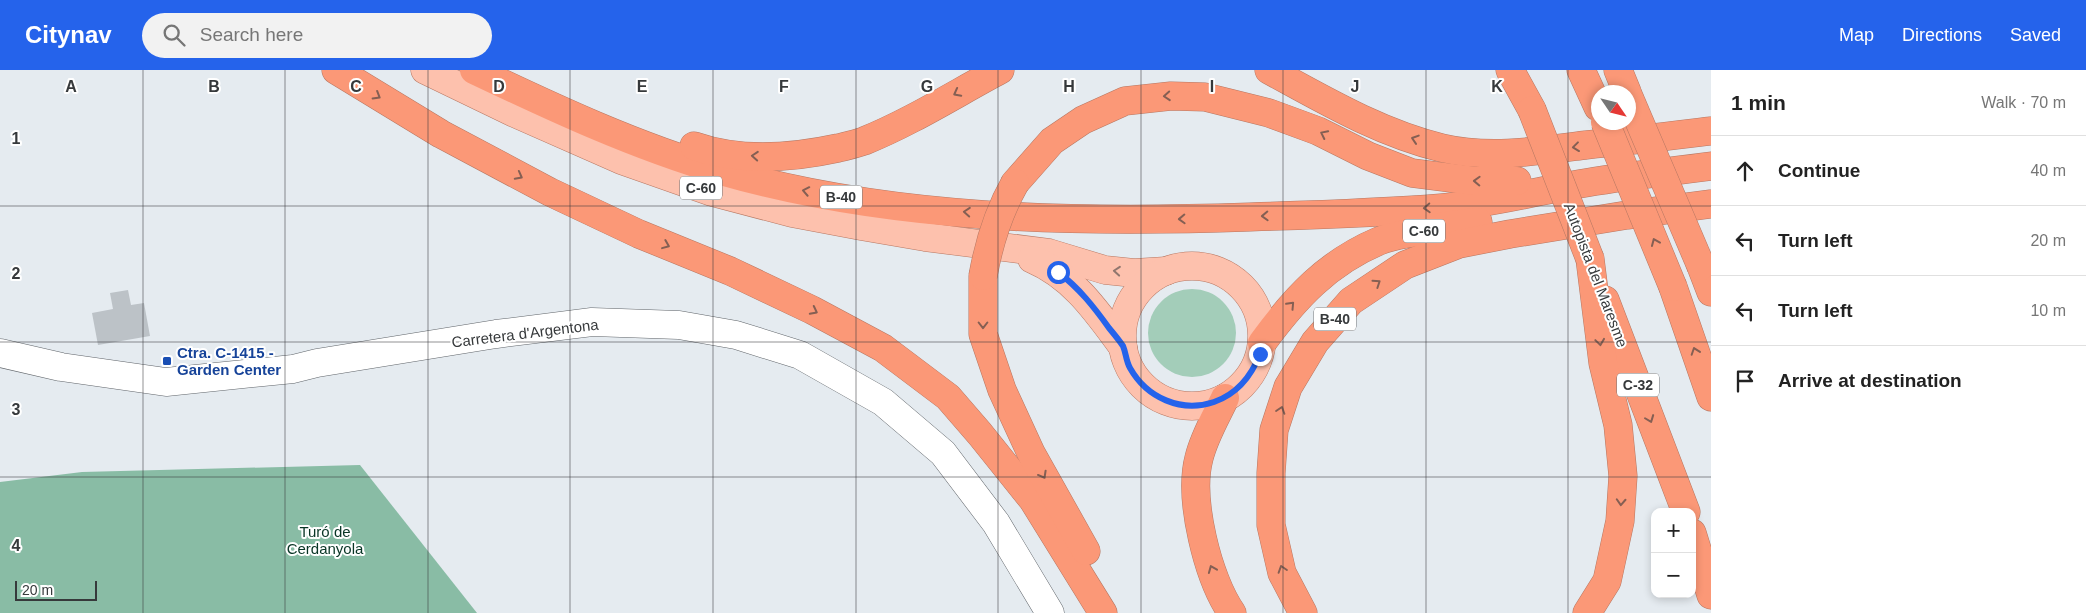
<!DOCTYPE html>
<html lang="en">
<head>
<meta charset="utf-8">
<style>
	body { margin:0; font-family:Helvetica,sans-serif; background:#f2f2f2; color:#222 }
	.controls { position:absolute; right:15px; bottom:15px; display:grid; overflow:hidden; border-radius:10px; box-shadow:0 2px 8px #0003 }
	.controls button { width:45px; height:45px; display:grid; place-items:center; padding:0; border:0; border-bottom:1px solid #e0e0e0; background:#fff; color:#222; font:25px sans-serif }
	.compass { position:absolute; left:1591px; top:15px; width:45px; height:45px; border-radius:50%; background:#fff; box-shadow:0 2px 8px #0003; rotate:125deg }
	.scale { position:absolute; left:15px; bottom:12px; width:82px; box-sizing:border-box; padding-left:5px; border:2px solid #36393b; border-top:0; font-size:14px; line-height:18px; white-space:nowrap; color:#36393b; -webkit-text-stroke:4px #fff; paint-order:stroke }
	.stop { position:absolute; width:15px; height:15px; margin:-11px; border:4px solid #2563eb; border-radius:50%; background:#fff }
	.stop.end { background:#2563eb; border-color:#fff; box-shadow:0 1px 5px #0008 }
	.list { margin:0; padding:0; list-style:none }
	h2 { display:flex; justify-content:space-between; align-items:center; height:65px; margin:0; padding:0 20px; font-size:21px }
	h2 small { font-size:16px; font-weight:400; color:#767676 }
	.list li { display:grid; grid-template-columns:32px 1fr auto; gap:15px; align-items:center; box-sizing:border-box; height:70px; padding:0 20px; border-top:1px solid #e0e0e0 }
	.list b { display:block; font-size:19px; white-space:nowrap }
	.list em { font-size:16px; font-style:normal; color:#767676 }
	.icon { flex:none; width:28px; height:28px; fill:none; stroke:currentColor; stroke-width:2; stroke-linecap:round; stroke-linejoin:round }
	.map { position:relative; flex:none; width:1711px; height:543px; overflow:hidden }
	header { display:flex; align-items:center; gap:30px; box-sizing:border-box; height:70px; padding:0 25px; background:#2563eb; color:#fff }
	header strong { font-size:24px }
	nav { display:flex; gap:28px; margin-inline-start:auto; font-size:18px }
	.search { width:350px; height:45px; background:#f2f2f2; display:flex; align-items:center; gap:12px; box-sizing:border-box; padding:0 18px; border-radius:28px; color:#767676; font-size:19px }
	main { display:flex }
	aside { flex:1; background:#fff }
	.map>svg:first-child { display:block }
	.green { fill:#a3cdb9 }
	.forest { fill:#89bca5 }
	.building { fill:#bcc2c7 }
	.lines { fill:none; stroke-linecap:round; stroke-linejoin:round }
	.tertiary-casing { stroke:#60656a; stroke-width:29 }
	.primary-casing { stroke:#b67762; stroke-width:29 }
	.motorway-casing { stroke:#b67762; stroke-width:29 }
	.tertiary { stroke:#fff; stroke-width:28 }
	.primary { stroke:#fdc1ad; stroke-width:28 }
	.motorway { stroke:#fb9877; stroke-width:28 }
	.motorway-bridge-casing { stroke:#b67762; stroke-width:29; stroke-linecap:butt }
	.motorway-bridge { stroke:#fb9877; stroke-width:28 }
	.oneway { stroke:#855f53 }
	.oneway2 { stroke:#90766e }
	.route { stroke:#2563eb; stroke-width:6 }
	.grid { fill:none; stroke:#36393b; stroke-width:1; stroke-opacity:0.55 }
	.transit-dot { fill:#1a4fb4; stroke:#fff; stroke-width:2 }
	.labels { text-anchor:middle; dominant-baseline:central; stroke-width:4; stroke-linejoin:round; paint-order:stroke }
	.shield { fill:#fff; stroke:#727476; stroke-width:1 }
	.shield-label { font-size:14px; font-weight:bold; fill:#36393b }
	.street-label { font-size:15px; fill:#36393b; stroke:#fff }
	.transit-label { font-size:15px; font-weight:bold; fill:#164399; stroke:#fff; text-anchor:start }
	.park-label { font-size:15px; fill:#083525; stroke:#fff }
	.grid-label { font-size:16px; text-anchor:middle; font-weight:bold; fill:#36393b; stroke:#fff; stroke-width:4; stroke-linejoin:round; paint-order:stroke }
</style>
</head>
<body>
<header>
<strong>Citynav</strong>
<div class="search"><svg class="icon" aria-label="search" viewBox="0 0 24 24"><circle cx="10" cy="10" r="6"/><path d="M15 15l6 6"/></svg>Search here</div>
<nav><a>Map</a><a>Directions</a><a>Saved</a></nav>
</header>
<main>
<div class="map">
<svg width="1711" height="543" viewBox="0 0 1711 543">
	<rect width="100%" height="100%" fill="#e5ebf0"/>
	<circle class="green" cx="1192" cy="263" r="44"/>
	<path class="forest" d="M360,395L477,543H0V412L82,402Z"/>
	<path class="building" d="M128,220L131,235L144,233L150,266L98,275L92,243L113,239L110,223Z"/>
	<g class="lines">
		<g class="tertiary-casing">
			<path id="tertiary" d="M0,283L61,297L166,312L293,299L317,293L496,264L592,252L679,255L736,265L800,285L883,332L943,383L996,453L1050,543"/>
		</g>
		<g class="primary-casing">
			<g id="primary">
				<path d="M425,0L512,42L621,90L712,122L792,143L861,156L925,167L1049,183L1105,200L1134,203L1166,201"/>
				<path d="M1032,189C1074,207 1097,242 1123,277"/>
				<circle cx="1192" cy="266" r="70"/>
			</g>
		</g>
		<g class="motorway-casing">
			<g id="motorway">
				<path d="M336,0L441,64L550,122L639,164L730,201L812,240L883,278L948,327L980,364L1033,430L1103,543"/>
				<path d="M474,0C554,38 635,76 721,101C891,150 1074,153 1250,147C1314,145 1378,143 1441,138C1487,134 1533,122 1579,114C1622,106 1667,102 1711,96"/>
				<path d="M1269,0C1324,30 1380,63 1442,78C1489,89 1539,81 1586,75C1628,71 1669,66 1711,61"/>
				<path d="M1510,0L1532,40"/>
				<path d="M1581,0L1598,37"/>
				<path d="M1618,0L1627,22"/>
				<path d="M694,76C739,92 792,88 838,78C846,76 856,74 864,71C911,52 955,24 1000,0"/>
				<path d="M1015,113L1052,71L1083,50L1125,31L1171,26L1205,27L1269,43L1318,61L1368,86L1412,103L1475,111H1517"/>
				<path d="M1701,196L1711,222"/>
				<path d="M983,206V264L1002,320L1031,383L1086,481"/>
				<path d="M1673,217L1711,327"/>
				<path d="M1605,230L1686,442"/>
				<path d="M1262,273C1295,228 1327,193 1379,171C1393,165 1410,164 1424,160C1442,157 1459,153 1478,152"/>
				<path d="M1225,328C1216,347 1204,367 1199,388C1188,429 1208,509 1232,543"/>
				<path d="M1692,463L1711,525"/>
				<path d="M1303,543L1282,503L1271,455V403L1274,360L1288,317L1315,272L1351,231L1405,195L1459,174L1510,164L1627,145L1711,134"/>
				<path d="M1587,543L1607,511L1620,451L1623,406L1618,355L1603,293L1590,189"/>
			</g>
		</g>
		<use href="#tertiary" class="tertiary"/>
		<use href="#primary" class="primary"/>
		<use href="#motorway" class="motorway"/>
		<g class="motorway-bridge-casing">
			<g id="motorway-bridge">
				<path d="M1628,25L1701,196"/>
				<path d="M1532,40L1590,189"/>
				<path d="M1605,52L1673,217"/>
				<path d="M983,206C989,172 998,143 1015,113"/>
			</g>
		</g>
		<use href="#motorway-bridge" class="motorway-bridge"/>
	</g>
	<defs><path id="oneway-chevron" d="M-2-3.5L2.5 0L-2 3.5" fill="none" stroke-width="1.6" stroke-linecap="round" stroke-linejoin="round" transform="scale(1.25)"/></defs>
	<g class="oneway">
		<use href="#oneway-chevron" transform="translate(957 23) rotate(152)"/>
		<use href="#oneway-chevron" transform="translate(377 26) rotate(31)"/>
		<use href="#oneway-chevron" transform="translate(1167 26) rotate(176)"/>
		<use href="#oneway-chevron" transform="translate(1324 64) rotate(-154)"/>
		<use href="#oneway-chevron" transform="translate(1415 69) rotate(-162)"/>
		<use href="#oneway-chevron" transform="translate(1576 77) rotate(173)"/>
		<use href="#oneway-chevron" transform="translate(755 86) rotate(-176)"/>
		<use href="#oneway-chevron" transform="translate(519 106) rotate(28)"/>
		<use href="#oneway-chevron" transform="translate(1477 111) rotate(-178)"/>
		<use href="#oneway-chevron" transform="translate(806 121) rotate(-169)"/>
		<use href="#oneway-chevron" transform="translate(1427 138) rotate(177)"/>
		<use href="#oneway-chevron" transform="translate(967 142) rotate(-176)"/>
		<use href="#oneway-chevron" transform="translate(1265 146) rotate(178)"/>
		<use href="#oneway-chevron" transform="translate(1182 149) rotate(178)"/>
		<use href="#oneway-chevron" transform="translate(1655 172) rotate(-113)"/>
		<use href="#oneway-chevron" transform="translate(666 175) rotate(22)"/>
		<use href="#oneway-chevron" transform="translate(1377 213) rotate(-34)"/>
		<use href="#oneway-chevron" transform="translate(1291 235) rotate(-47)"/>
		<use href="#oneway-chevron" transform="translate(814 241) rotate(27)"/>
		<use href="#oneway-chevron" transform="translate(983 255) rotate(90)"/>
		<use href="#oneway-chevron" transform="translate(1600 272) rotate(82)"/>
		<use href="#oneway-chevron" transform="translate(1695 281) rotate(-109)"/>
		<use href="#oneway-chevron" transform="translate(1281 340) rotate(-72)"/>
		<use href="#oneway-chevron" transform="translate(1650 349) rotate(69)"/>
		<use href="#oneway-chevron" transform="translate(1043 405) rotate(61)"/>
		<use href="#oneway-chevron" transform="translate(1621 432) rotate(93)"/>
		<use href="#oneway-chevron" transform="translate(1212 499) rotate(-112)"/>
		<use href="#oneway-chevron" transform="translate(1282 499) rotate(-108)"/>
	</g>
	<use class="oneway2" href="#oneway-chevron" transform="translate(1117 201) rotate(-175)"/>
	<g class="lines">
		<path class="route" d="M1058,202C1079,218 1094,237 1109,258C1114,264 1119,270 1123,276C1126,283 1126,291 1130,298C1147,328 1181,343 1214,332C1237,324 1251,307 1260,284"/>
	</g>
	<path class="grid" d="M143,0V543M285,0V543M428,0V543M570,0V543M713,0V543M856,0V543M998,0V543M1141,0V543M1283,0V543M1426,0V543M1568,0V543M0,136H1711M0,272H1711M0,407H1711"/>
	<rect class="transit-dot" x="162" y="286" width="10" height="10" rx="2.5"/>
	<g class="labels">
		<g class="shield">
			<rect x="680" y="106.5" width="42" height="23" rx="4"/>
			<rect x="820" y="115.5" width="42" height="23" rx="4"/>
			<rect x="1403" y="149.5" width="42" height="23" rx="4"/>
			<rect x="1314" y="237.5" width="42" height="23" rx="4"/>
			<rect x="1617" y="303.5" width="42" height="23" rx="4"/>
		</g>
		<g class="shield-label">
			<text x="701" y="118">C-60</text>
			<text x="841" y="127">B-40</text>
			<text x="1424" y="161">C-60</text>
			<text x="1335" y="249">B-40</text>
			<text x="1638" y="315">C-32</text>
		</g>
		<g class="street-label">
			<text transform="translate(1596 205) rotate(69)">Autopista del Maresme</text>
			<text transform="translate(525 263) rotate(-7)">Carretera d'Argentona</text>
		</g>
		<g class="transit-label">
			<text x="177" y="282">Ctra. C-1415 -<tspan x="177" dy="17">Garden Center</tspan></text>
		</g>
		<g class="park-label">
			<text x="325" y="461">Turó de<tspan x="325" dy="17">Cerdanyola</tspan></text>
		</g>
	</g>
	<g class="grid-label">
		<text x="71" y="22">A</text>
		<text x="214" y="22">B</text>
		<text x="356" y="22">C</text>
		<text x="499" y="22">D</text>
		<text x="642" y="22">E</text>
		<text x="784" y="22">F</text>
		<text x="927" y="22">G</text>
		<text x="1069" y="22">H</text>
		<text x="1212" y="22">I</text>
		<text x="1355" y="22">J</text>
		<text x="1497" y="22">K</text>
		<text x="16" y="74">1</text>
		<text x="16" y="209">2</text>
		<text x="16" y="345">3</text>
		<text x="16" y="481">4</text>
	</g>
</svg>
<div class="controls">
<button>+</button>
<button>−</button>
</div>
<svg class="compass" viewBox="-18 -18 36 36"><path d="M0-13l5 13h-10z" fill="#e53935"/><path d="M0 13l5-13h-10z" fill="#767676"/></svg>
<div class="scale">20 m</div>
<div class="stop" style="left:1058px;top:202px"></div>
<div class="stop end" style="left:1260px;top:284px"></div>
</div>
<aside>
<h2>1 min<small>Walk · 70 m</small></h2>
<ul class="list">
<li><svg class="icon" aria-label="ahead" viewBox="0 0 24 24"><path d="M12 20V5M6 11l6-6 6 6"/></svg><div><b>Continue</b></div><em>40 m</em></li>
<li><svg class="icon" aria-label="left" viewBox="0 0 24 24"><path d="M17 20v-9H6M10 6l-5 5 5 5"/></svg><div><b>Turn left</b></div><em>20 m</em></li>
<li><svg class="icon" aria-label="left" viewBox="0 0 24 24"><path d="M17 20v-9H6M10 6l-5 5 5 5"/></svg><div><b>Turn left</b></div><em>10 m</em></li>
<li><svg class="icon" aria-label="arrive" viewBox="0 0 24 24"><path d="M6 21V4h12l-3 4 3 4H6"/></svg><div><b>Arrive at destination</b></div></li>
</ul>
</aside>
</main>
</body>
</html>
